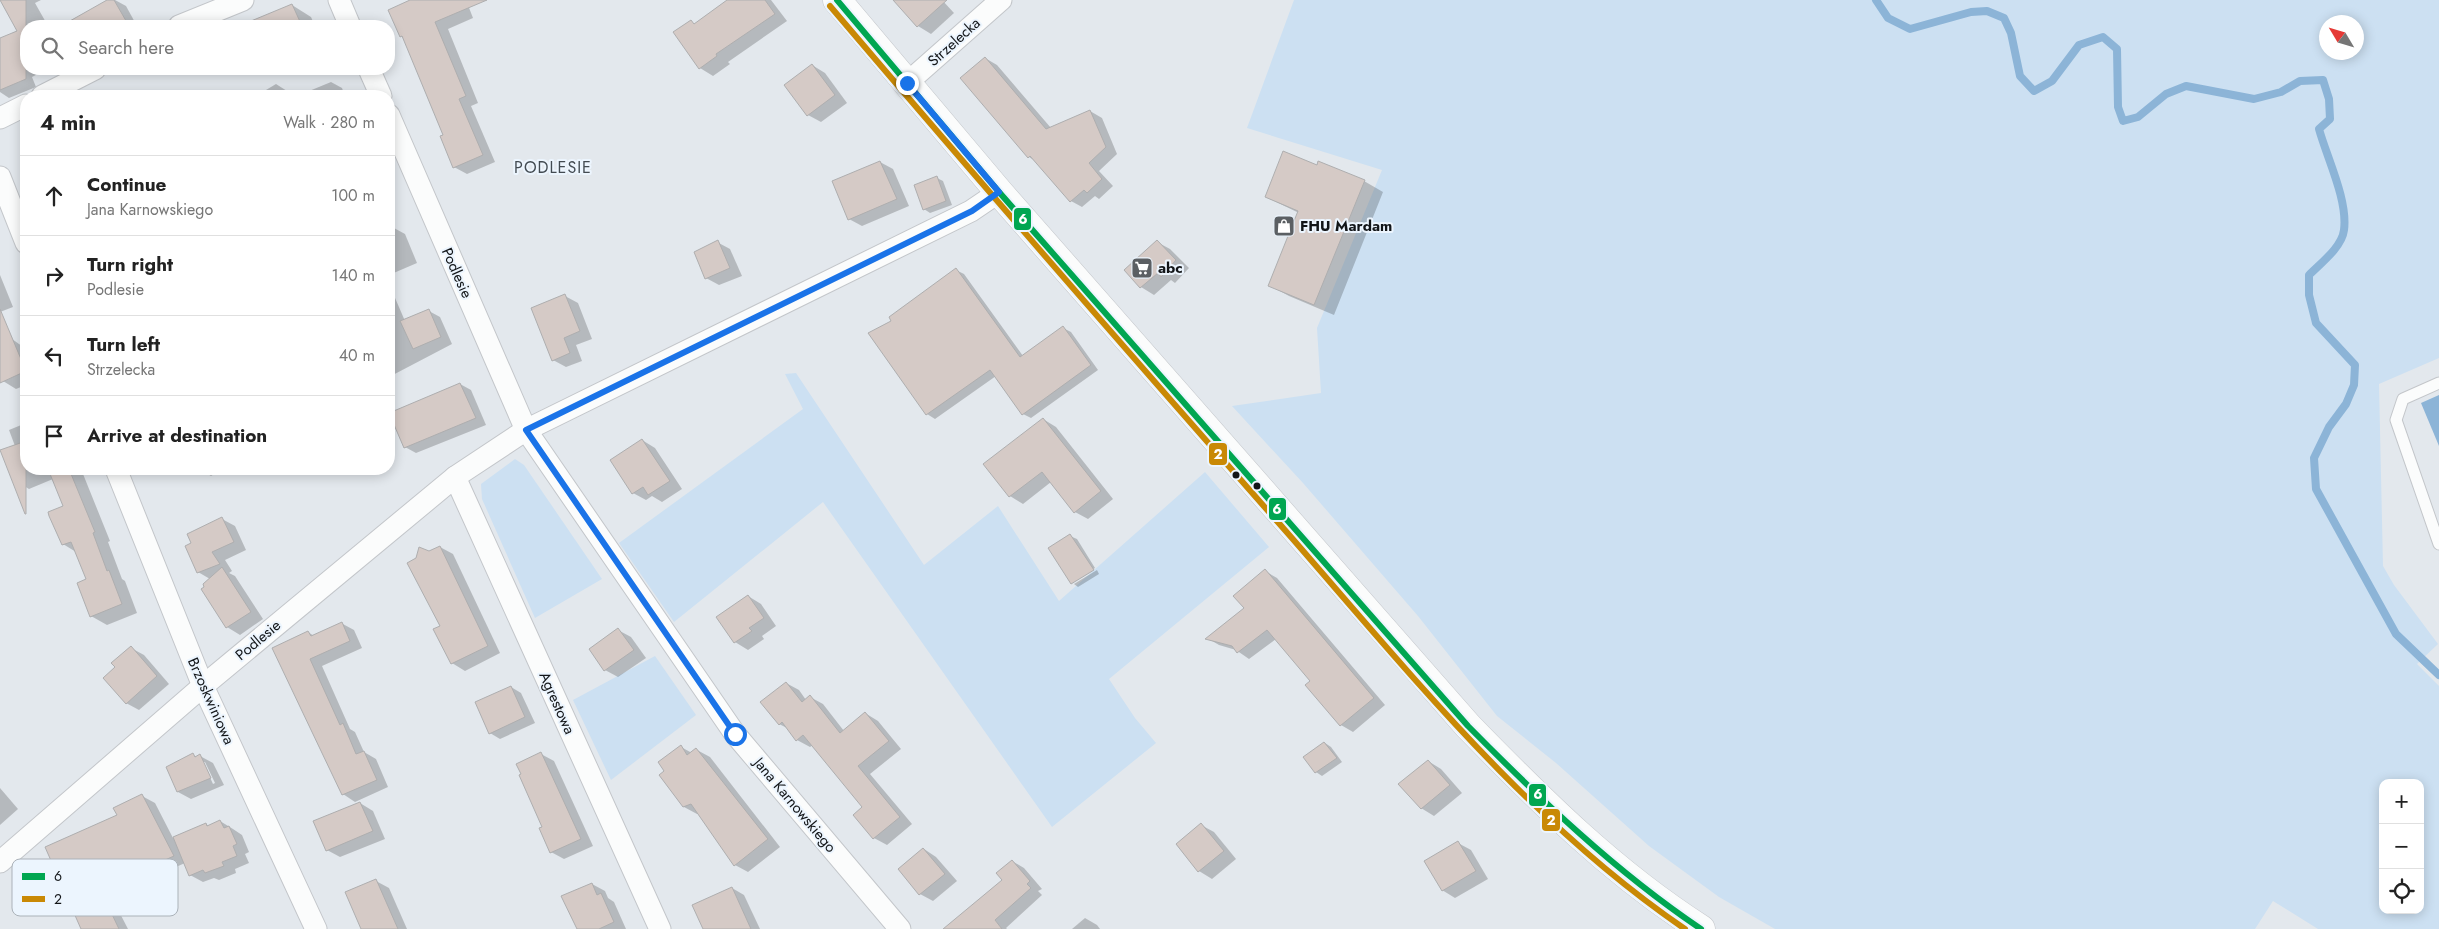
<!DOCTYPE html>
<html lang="en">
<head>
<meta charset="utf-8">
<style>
	body { margin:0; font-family:Jost,sans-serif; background:#f6f6f6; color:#222 }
	.controls { position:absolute; right:15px; bottom:15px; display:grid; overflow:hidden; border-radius:10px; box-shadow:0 2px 12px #0003 }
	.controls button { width:45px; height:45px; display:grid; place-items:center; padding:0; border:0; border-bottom:1px solid #e0e0e0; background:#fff; color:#222; font:25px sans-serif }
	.compass { position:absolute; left:2319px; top:15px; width:45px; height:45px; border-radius:50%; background:#fff; box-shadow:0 2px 12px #0003; rotate:308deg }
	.stop { position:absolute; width:15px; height:15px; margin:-11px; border:4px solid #1a73e8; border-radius:50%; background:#fff }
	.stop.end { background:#1a73e8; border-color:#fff; box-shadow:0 1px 5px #0008 }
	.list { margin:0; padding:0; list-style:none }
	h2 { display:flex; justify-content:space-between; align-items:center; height:65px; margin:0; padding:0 20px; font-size:21px }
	h2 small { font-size:16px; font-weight:400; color:#767676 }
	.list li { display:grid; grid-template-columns:32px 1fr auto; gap:15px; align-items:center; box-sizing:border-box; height:80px; padding:0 20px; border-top:1px solid #e0e0e0 }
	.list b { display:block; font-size:19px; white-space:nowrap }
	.list p { margin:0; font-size:16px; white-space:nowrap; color:#767676 }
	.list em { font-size:16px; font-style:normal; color:#767676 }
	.icon { flex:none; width:28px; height:28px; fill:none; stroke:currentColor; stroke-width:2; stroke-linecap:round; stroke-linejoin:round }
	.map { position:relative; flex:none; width:2439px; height:929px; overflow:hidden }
	.search { position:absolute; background:#fff; box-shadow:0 2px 12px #0003; left:20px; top:20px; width:375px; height:55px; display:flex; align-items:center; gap:12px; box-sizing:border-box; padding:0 18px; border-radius:20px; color:#767676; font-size:19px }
	.panel { position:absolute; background:#fff; box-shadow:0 2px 12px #0003; left:20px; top:90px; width:375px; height:385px; border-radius:20px }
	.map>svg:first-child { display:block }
	.green { fill:#cce0f2; fill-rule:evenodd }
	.water { fill:#8cb4d7 }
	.shadow { fill:#0003; fill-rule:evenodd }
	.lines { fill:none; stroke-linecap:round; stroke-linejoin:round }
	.stream { stroke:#8cb4d7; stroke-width:8 }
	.building { fill:#d5cac6; stroke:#aeaeaf }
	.service-casing { stroke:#c3c6ca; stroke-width:13 }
	.minor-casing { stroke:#c3c6ca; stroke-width:23 }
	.tertiary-casing { stroke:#c3c6ca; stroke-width:29 }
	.service { stroke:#fbfcfc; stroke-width:11 }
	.minor { stroke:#fbfcfc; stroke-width:21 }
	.tertiary { stroke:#fbfcfc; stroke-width:28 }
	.bus-1-casing { stroke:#ecf5fe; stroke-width:10 }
	.bus-2-casing { stroke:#ecf5fe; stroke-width:10 }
	.bus-1 { stroke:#00a651; stroke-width:6 }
	.bus-2 { stroke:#c98905; stroke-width:6 }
	.route { stroke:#1a73e8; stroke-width:6 }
	.bus-dot { fill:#121518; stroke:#ecf5fe; stroke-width:2 }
	.labels { text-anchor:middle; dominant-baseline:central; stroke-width:4; stroke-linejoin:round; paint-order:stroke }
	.street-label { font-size:15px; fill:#121518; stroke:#ecf5fe }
	.poi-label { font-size:15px; font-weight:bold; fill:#121518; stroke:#ecf5fe; text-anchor:start }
	.neighbourhood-label { font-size:16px; letter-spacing:1px; fill:#434b52; stroke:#ecf5fe }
	.key { fill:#ecf5fe; stroke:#abb2b9; stroke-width:1 }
	.key-label { font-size:14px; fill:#121518 }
	.line-badge { stroke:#ecf5fe; stroke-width:2 }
	.badge-label { font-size:14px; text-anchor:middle; font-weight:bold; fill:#fff }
</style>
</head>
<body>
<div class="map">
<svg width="2439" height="929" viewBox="0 0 2439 929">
	<rect width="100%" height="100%" fill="#e3e8ed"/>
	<g class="green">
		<path d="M1294,0H2439V358L2379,384L2383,566L2394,585L2438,644L2417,664L2439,686V929H2318L2273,901L2255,929H1775L1719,897L1649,846L1556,763L1497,716L1418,616L1303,483L1232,406L1321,393L1317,328L1382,170L1247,128ZM2326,22H2356V52H2326ZM2383,783H2420V910H2383Z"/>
		<path d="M796,373L924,565L998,506L1059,601L1205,472L1269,547L1109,679L1135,718L1156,743L1052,827L823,502L674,622L619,543L803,409L785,374Z"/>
		<path d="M515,459L524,465L602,579L535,618L482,499L481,484Z"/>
		<path d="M655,656L696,715L611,780L573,700Z"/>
	</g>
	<path class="water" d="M2439,395V446L2421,403Z"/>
	<g class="shadow">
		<path d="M2,0H41L35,3L48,26H26V69H47L32,77L36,87L9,98L0,92V39L19,31Z"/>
		<path d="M110,0H115L126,6L137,26H92L85,14Z"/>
		<path d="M414,0H466L473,18L448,29L478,103L471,106L495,162L467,174L454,167L444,136L404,38L401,36Z"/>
		<path d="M729,0H771L787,21L728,62L730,64L713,76L700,68Z"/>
		<path d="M898,0H942L954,13L931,34L918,26L896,1Z"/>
		<path d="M292,5L311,17L315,26H271L278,23Z"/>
		<path d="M985,58L997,65L1051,128L1090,111L1102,118L1117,154L1099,171L1113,186L1099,199L1095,196L1082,207L1071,201L1037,162L1029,157L962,78Z"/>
		<path d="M812,65L825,73L847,103L821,122L808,115Z"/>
		<path d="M261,69H282L270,74Z"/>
		<path d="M331,82L342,88L345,96H297Z"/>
		<path d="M276,84L287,91L290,96H256Z"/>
		<path d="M26,146V160L21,148Z"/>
		<path d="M880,162L893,169L909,206L862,226L849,219Z"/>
		<path d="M1318,166L1364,181L1383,192L1334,315L1289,296L1269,285L1299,213L1266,197Z"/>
		<path d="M937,178L943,181L952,205L930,213L924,209Z"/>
		<path d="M394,228L405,234L417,263L389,275V230Z"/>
		<path d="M717,242L730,249L742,276L719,285L706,278Z"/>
		<path d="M1157,242L1170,249L1189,268L1175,283L1171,280L1154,295L1141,287Z"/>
		<path d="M956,270L964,274L1023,356L1063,328L1071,332L1098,370L1031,418L1023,414L996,376L935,419L927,414L892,321Z"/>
		<path d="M0,275L13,307L0,312Z"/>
		<path d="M389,284L405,321L429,311L440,317L452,344L389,377Z"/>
		<path d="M565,296L578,303L592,339L576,345L582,361L566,367L553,360Z"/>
		<path d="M12,339L26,349V385L16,389L3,381L0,374V344Z"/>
		<path d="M460,384L471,390L486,425L416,453L405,447Z"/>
		<path d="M1043,419L1056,427L1113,499L1088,519L1075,512L1051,482L1023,504L1010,496Z"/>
		<path d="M26,423V469H81L110,541L108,542L122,579L125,581L137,613L107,625L91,616L87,580L76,552L63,544L64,507L53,479L29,489L13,479L15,446L9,430Z"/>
		<path d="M642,440L655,448L682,489L662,502L652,496L646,500L633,493Z"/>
		<path d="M199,469H222L211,476Z"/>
		<path d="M222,519L235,526L246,550L225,560L232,571L229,573L235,576L263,619L240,635L227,627L210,579L198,572Z"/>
		<path d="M1070,536L1077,539L1095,568L1073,581V584Z"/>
		<path d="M440,547L453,554L500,653L465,671L452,663L441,626L429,553Z"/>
		<path d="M1097,570L1099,574L1078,587L1074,584Z"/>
		<path d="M1265,571L1277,578L1385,705L1353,732L1341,725L1312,681L1276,639L1249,659L1236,650L1219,645L1207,638L1246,608Z"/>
		<path d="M748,596L761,604L776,626L762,636L764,639L748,650L735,642Z"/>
		<path d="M341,623L354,630L362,648L322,666L350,729L355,732L364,752L376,759L388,787L355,802L343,794L274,648L308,632L314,636Z"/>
		<path d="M618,630L631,637L646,658L618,677L605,670Z"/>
		<path d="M131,648L144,655L169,684L139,710L126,703L117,667Z"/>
		<path d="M786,683L799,690L806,700L810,697L823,704L844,731L865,713L878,721L901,749L870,774L912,824L887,845L874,838L864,808L813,745L810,747L797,740L789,729L779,724Z"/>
		<path d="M511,687L521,693L535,723L500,739L490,733Z"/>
		<path d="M1325,743L1331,747L1342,762L1322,776L1316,772L1305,758Z"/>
		<path d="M681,747L692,753L697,750L710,757L780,847L748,872L735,865L699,813L697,814L684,807Z"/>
		<path d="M541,754L554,761L593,846L564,859L551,852L544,828Z"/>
		<path d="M193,755L197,757L200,756L213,763L224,785L191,799L178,792ZM203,762H205L215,783L213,784Z"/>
		<path d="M1428,761L1441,769L1462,793L1434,816L1421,808Z"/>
		<path d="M0,788L18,809L0,825Z"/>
		<path d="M142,796L155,803L173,838L206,824L209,826L220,821L233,829L242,835L249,852L245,854L249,863L235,869L236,873L219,880L214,878L203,882L190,875L185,863L111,896L128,929H83L118,815Z"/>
		<path d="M360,803L373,811L385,839L340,857L327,850Z"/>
		<path d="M1201,825L1214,832L1236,859L1212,879L1199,871L1177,845Z"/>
		<path d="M1458,843L1471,850L1488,879L1455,898L1442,890Z"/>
		<path d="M924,849L936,857L957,881L933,901L920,894Z"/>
		<path d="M1012,861L1024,868L1042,889L1038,891L1042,895L1006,928L1007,929H951L1004,880Z"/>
		<path d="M376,881L389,888L407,929H362Z"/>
		<path d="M592,884L605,891L608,898L614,902L626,929H578Z"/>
		<path d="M732,888L744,895L760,929H705Z"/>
		<path d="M1085,918L1097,925L1100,929H1072Z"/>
	</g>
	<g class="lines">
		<path class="stream" d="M1876,0L1888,18L1910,29L1971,12L1987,11L2004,18L2011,33L2020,76L2034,91L2052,81L2079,45L2103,37L2117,49L2118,107L2123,121L2138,117L2166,94L2186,86L2254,99L2281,92L2300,81L2323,80L2329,99L2330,119L2319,129C2327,158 2348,200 2344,230C2342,247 2321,263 2309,275V295L2316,323L2355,365L2354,385L2346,404L2329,427L2314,458L2316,489L2396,634L2439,675"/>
	</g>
	<g class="building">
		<path d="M0,0H26V79L0,90V38L17,31Z"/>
		<path d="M107,0H114L129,26H61Z"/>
		<path d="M410,0H487L435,22L466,96L459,99L483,155L453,168L440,136L443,135L402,36L400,37L388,10Z"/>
		<path d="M727,0H765L775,14L716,54L717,56L699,69L673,32L691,20L694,24Z"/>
		<path d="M893,0H947L917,27Z"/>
		<path d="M292,4L302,26H239Z"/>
		<path d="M985,57L1046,129L1090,110L1106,147L1089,163L1102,179L1087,193L1084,190L1070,202L1030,156L1028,158L960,78Z"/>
		<path d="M812,64L835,95L807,116L784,85Z"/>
		<path d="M1283,151L1317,165L1318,161L1365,180L1314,305L1268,286L1298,211L1265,197Z"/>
		<path d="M880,161L897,199L848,220L832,181Z"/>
		<path d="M937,176L946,201L923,210L914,185Z"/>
		<path d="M718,240L730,268L705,279L694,252Z"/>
		<path d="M1157,240L1176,260L1161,277L1158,273L1140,288L1124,270Z"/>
		<path d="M956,268L1020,357L1063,326L1091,365L1022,415L990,370L926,415L868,333L891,321L889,317Z"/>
		<path d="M565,294L580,331L564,338L570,353L552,361L531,308Z"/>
		<path d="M0,309L26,371L0,383Z"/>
		<path d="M429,309L441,337L413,349L400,321Z"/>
		<path d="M460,383L476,418L404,448L389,413Z"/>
		<path d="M1043,418L1101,491L1074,513L1042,472L1009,497L983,464Z"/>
		<path d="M642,439L670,481L648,495L643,487L632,494L610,460Z"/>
		<path d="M26,441V514H25L0,450Z"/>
		<path d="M48,469H69L95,532L93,533L107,571L109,570L122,604L90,617L77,583L86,579L71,542L62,545L49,516L48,512L63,506Z"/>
		<path d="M222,517L234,542L212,552L220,564L197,573L185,546L191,543L187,534Z"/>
		<path d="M1070,534L1094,570L1071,584L1048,548Z"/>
		<path d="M440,546L488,646L451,664L433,629L440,626L407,563L416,558L419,547L429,551Z"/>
		<path d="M222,567L251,612L226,628L201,589L204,587L203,584Z"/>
		<path d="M1265,569L1374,698L1340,726L1305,685L1310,681L1267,630L1237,653L1232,646L1205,639L1244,608L1233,596Z"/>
		<path d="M748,595L764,618L749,628L752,631L734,643L716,617Z"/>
		<path d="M342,622L350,641L310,659L340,725L343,723L356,754L364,751L377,780L342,795L272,648L308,631L311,636Z"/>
		<path d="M618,628L634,650L604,671L589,649Z"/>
		<path d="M131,646L157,676L126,704L103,678L115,667L111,663Z"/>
		<path d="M786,682L802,702L810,695L840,733L865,712L889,741L858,766L900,817L873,839L853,815L862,807L803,735L796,741L782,722L779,725L760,702Z"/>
		<path d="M511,686L525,717L489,734L475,702Z"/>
		<path d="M1324,742L1337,758L1315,773L1303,757Z"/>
		<path d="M681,745L687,755L696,748L768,839L734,866L691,804L683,807L659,775L664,771L658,762Z"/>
		<path d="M541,752L581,839L550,853L539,828L542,827L519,775L521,774L516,764Z"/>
		<path d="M193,753L195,757L200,754L211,778L177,792L166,767Z"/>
		<path d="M1428,760L1450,785L1421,809L1398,784Z"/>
		<path d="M142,794L174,856L100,889L119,929H81L45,847L117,815L113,808Z"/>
		<path d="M360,802L373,831L326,851L313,821Z"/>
		<path d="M220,820L224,828L229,826L237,844L233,846L237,856L222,862L224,866L205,873L203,870L189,876L173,837L206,823L207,826Z"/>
		<path d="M1201,823L1224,851L1198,872L1176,844Z"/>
		<path d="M1458,841L1476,871L1442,891L1424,861Z"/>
		<path d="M923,848L945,874L919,895L898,869Z"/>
		<path d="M1012,860L1030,881L1027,884L1031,888L995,920L1002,929H943L1002,880L996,873Z"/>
		<path d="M376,879L398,929H361L345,892Z"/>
		<path d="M592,883L597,895L601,893L614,922L599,929H577L561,896Z"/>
		<path d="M732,887L751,929H703L692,905Z"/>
	</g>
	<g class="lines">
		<g class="service-casing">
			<path id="service" d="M2439,383L2403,399L2396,420L2439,544"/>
		</g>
		<g class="minor-casing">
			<g id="minor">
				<path d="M339,0L350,26"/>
				<path d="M179,26L243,0"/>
				<path d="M369,69L381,96"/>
				<path d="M907,83L1001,0"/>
				<path d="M42,96L95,69"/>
				<path d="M389,115L526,430L735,734L900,929"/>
				<path d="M0,118L26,105"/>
				<path d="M0,177L26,243"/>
				<path d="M116,469L203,686L316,929"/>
				<path d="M455,477L660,929"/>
				<path d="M0,862L203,686L455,477L526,430L971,211L999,192"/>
			</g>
		</g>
		<g class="tertiary-casing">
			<path id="tertiary" d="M837,0L999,192L1468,726C1541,801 1612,872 1701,929"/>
		</g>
		<use href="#service" class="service"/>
		<use href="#minor" class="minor"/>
		<use href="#tertiary" class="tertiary"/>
		<g class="bus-1-casing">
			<path id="bus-1" d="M837,0L999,192L1468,726C1541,800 1615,871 1701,929"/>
		</g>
		<g class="bus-2-casing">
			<path id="bus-2" d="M830,6C982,185 1136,361 1291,537C1413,677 1531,824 1685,929"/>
		</g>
		<use href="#bus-1" class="bus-1"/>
		<use href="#bus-2" class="bus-2"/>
	</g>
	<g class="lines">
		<path class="route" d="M735,734L526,430L972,211L999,192L907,83"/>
	</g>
	<defs>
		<g id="shop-square" transform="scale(1.125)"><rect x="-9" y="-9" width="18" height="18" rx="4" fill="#5b5f63" stroke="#ecf5fe"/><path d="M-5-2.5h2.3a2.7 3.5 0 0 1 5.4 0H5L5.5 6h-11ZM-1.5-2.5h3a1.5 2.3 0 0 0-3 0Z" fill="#fff"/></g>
		<g id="supermarket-square" transform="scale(1.125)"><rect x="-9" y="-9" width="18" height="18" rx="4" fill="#5b5f63" stroke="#ecf5fe"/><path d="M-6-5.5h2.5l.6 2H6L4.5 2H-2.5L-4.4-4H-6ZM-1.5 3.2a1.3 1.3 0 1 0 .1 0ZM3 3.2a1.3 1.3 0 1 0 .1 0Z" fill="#fff"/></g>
	</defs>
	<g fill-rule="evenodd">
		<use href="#shop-square" x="1284" y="226"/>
		<use href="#supermarket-square" x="1142" y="268"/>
	</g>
	<g class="bus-dot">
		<circle cx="1236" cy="475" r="4.5"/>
		<circle cx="1257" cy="486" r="4.5"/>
	</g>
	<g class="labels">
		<g class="street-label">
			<text transform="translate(954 42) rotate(-42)">Strzelecka</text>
			<text transform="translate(457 273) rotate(66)">Podlesie</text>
			<text transform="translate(258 640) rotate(-40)">Podlesie</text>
			<text transform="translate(211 701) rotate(66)">Brzoskwiniowa</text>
			<text transform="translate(557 703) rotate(66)">Agrestowa</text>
			<text transform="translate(795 805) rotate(50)">Jana Karnowskiego</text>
		</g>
		<g class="poi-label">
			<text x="1300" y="226">FHU Mardam</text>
			<text x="1158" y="268">abc</text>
		</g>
		<g class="neighbourhood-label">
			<text x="553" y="167">PODLESIE</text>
		</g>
	</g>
	<rect x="12" y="859" width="166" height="57" rx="8" class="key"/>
	<rect x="22" y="873" width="23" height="7" fill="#00a651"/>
	<rect x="22" y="896" width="23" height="6" fill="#c98905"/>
	<g class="key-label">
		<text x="54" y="881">6</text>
		<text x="54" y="904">2</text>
	</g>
	<g class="line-badge">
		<rect x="1013" y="207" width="19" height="24" rx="5" fill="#00a651"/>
		<rect x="1208" y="442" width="20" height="24" rx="5" fill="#c98905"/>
		<rect x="1268" y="497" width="19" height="24" rx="5" fill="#00a651"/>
		<rect x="1528" y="783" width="19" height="24" rx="5" fill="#00a651"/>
		<rect x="1541" y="808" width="20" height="24" rx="5" fill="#c98905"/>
	</g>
	<g class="badge-label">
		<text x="1023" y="224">6</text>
		<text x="1218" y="459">2</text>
		<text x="1277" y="514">6</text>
		<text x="1538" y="799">6</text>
		<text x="1551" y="825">2</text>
	</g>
</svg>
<div class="controls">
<button>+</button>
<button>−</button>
<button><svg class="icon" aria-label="locate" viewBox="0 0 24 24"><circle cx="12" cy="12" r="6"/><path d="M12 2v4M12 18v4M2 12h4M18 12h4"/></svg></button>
</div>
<svg class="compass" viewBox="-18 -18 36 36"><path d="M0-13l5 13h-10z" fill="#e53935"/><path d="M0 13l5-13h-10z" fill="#767676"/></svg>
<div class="stop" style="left:735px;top:734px"></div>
<div class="stop end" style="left:907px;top:83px"></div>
<div class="search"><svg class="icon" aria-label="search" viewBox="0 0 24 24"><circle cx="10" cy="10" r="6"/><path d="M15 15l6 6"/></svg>Search here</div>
<section class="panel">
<h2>4 min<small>Walk · 280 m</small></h2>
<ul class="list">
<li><svg class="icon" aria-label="ahead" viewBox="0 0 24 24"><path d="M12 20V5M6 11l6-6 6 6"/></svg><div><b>Continue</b><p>Jana Karnowskiego</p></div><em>100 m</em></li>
<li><svg class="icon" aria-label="right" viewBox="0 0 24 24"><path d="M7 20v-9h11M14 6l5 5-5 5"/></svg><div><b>Turn right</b><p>Podlesie</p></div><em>140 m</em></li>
<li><svg class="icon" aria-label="left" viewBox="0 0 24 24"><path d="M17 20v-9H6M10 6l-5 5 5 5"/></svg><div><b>Turn left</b><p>Strzelecka</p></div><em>40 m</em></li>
<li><svg class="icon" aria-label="arrive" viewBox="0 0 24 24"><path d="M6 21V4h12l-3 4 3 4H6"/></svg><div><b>Arrive at destination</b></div></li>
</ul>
</section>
</div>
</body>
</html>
